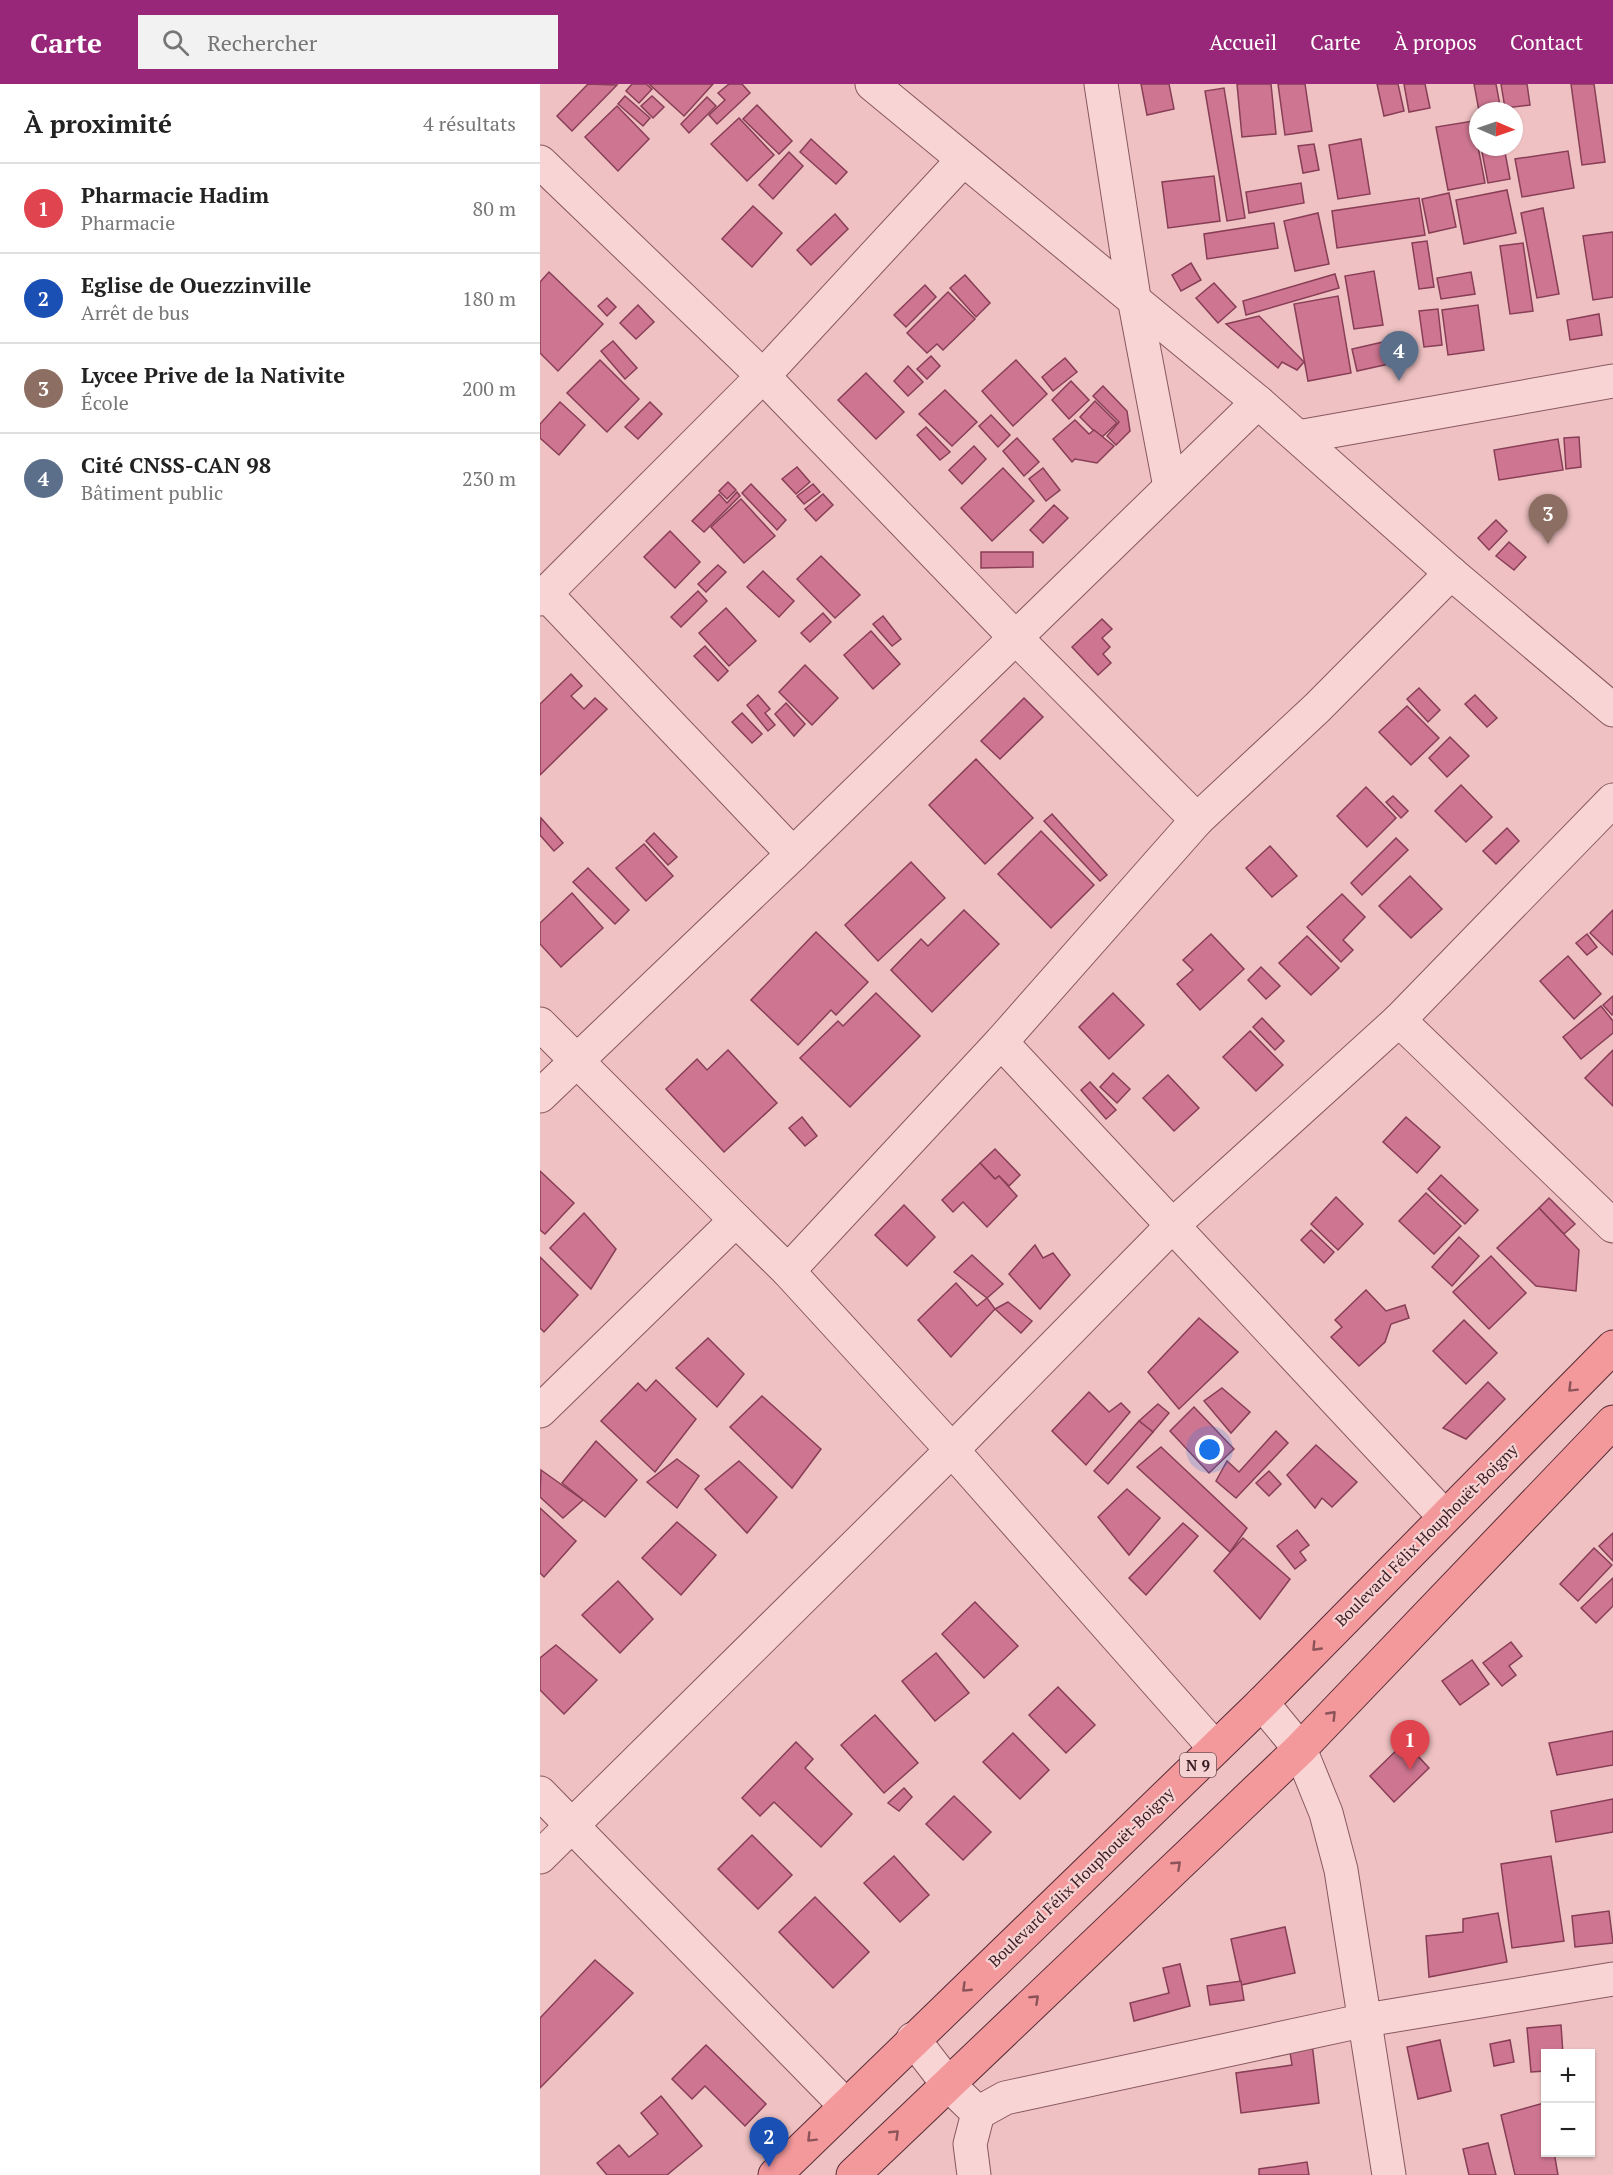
<!DOCTYPE html>
<html lang="fr">
<head>
<meta charset="utf-8">
<style>
	body { margin:0; font-family:"PT Serif",serif; background:#f2f2f2; color:#222 }
	.controls { position:absolute; right:18px; bottom:18px; display:grid; overflow:hidden; border-radius:0px; box-shadow:0 2px 4px #0004 }
	.controls button { width:54px; height:54px; display:grid; place-items:center; padding:0; border:0; border-bottom:2px solid #e0e0e0; background:#fff; color:#222; font:30px sans-serif }
	.compass { position:absolute; left:929px; top:18px; width:54px; height:54px; border-radius:50%; background:#fff; box-shadow:0 2px 4px #0004; rotate:92deg }
	.you { position:absolute; left:670px; top:1366px; width:21px; height:21px; margin:-15px; border:4px solid #fff; border-radius:50%; background:#1a73e8; box-shadow:0 0 0 9px #1a73e833 }
	.badge { display:grid; place-items:center; width:39px; height:39px; border-radius:50%; background:#992779; color:#fff; font-size:20px; font-weight:700 }
	.pin { position:absolute; translate:-50% -50px; filter:drop-shadow(0 2px 3px #0008) }
	.pin::after { content:''; position:absolute; top:32px; width:21px; height:18px; background:inherit; clip-path:polygon(0 0,100% 0,50% 100%) }
	.list { margin:0; padding:0; list-style:none }
	h2 { display:flex; justify-content:space-between; align-items:center; height:78px; margin:0; padding:0 24px; font-size:26px }
	h2 small { font-size:20px; font-weight:400; color:#767676 }
	.list li { display:grid; grid-template-columns:39px 1fr auto; gap:18px; align-items:center; box-sizing:border-box; height:90px; padding:0 24px; border-top:2px solid #e0e0e0 }
	.list b { display:block; font-size:22px; white-space:nowrap }
	.list p { margin:0; font-size:20px; white-space:nowrap; color:#767676 }
	.list em { font-size:20px; font-style:normal; color:#767676 }
	.icon { flex:none; width:33px; height:33px; fill:none; stroke:currentColor; stroke-width:2; stroke-linecap:round; stroke-linejoin:round }
	.map { position:relative; flex:none; width:1073px; height:2091px; overflow:hidden }
	header { display:flex; align-items:center; gap:36px; box-sizing:border-box; height:84px; padding:0 30px; background:#992779; color:#fff }
	header strong { font-size:28px }
	nav { display:flex; gap:33px; margin-inline-start:auto; font-size:21px }
	.search { width:420px; height:54px; background:#f2f2f2; display:flex; align-items:center; gap:15px; box-sizing:border-box; padding:0 21px; border-radius:0px; color:#767676; font-size:22px }
	main { display:flex }
	aside { flex:1; background:#fff }
	.map>svg:first-child { display:block }
	.building { fill:#ce7691; stroke:#883e56; stroke-width:1.5 }
	.lines { fill:none; stroke-linecap:round; stroke-linejoin:round }
	.street-casing { stroke:#885861; stroke-width:35 }
	.primary-casing { stroke:#562d37; stroke-width:35 }
	.street { stroke:#f9d4d5; stroke-width:33 }
	.primary { stroke:#f3989b; stroke-width:33 }
	.oneway { stroke:#8c5459 }
	.labels { text-anchor:middle; dominant-baseline:central; stroke-width:4.5; stroke-linejoin:round; paint-order:stroke }
	.shield { fill:#f6d1d1; stroke:#715357; stroke-width:1.5 }
	.shield-label { font-size:15px; font-weight:bold; fill:#381d23 }
	.street-label { font-size:16px; fill:#381d23; stroke:#f6d1d1 }
</style>
</head>
<body>
<header>
<strong>Carte</strong>
<div class="search"><svg class="icon" aria-label="search" viewBox="0 0 24 24"><circle cx="10" cy="10" r="6"/><path d="M15 15l6 6"/></svg>Rechercher</div>
<nav><a>Accueil</a><a>Carte</a><a>À propos</a><a>Contact</a></nav>
</header>
<main>
<aside>
<h2>À proximité<small>4 résultats</small></h2>
<ul class="list">
<li><span class="badge" style="background:#e0444e">1</span><div><b>Pharmacie Hadim</b><p>Pharmacie</p></div><em>80 m</em></li>
<li><span class="badge" style="background:#1a4fb4">2</span><div><b>Eglise de Ouezzinville</b><p>Arrêt de bus</p></div><em>180 m</em></li>
<li><span class="badge" style="background:#8d6e63">3</span><div><b>Lycee Prive de la Nativite</b><p>École</p></div><em>200 m</em></li>
<li><span class="badge" style="background:#5c6f8a">4</span><div><b>Cité CNSS-CAN 98</b><p>Bâtiment public</p></div><em>230 m</em></li>
</ul>
</aside>
<div class="map">
<svg width="1073" height="2091" viewBox="0 0 1073 2091">
	<rect width="100%" height="100%" fill="#efc1c2"/>
	<g class="building">
		<path d="M48,0L77,1L32,47L17,32Z"/>
		<path d="M92,0H106L112,5L99,19L86,7Z"/>
		<path d="M109,0H173L144,32Z"/>
		<path d="M189,0H202L210,9L177,40L169,31L185,16L178,9Z"/>
		<path d="M601,0H629L634,25L607,31Z"/>
		<path d="M697,0H731L736,50L702,53Z"/>
		<path d="M738,0H765L772,47L745,51Z"/>
		<path d="M837,0H858L864,27L844,32Z"/>
		<path d="M864,0H885L890,24L869,28Z"/>
		<path d="M934,0H956L961,27H939Z"/>
		<path d="M961,0H987L990,21L965,24Z"/>
		<path d="M1031,0H1054L1065,78L1042,81Z"/>
		<path d="M684,4L705,134L687,137L665,7Z"/>
		<path d="M85,12L110,34L103,42L78,20Z"/>
		<path d="M112,12L124,23L113,34L101,22Z"/>
		<path d="M167,13L176,22L149,49L141,40Z"/>
		<path d="M217,21L252,57L239,70L203,35Z"/>
		<path d="M77,22L109,55L78,87L45,53Z"/>
		<path d="M199,34L234,71L207,97L171,60Z"/>
		<path d="M933,37L945,99L908,106L896,43Z"/>
		<path d="M271,55L307,88L296,100L260,68Z"/>
		<path d="M821,55L830,110L798,115L789,61Z"/>
		<path d="M774,60L779,86L763,89L758,62Z"/>
		<path d="M941,63H964L970,95L948,99Z"/>
		<path d="M1028,67L1034,104L982,113L975,75Z"/>
		<path d="M249,68L263,82L233,115L219,101Z"/>
		<path d="M674,92L680,137L628,144L622,98Z"/>
		<path d="M761,99L764,119L709,129L706,108Z"/>
		<path d="M967,106L976,149L924,160L916,116Z"/>
		<path d="M909,109L916,143L889,149L882,115Z"/>
		<path d="M879,114L885,151L797,164L792,127Z"/>
		<path d="M213,122L242,149L212,183L182,155Z"/>
		<path d="M1003,124L1019,210L997,214L981,129Z"/>
		<path d="M778,129L789,180L755,187L744,137Z"/>
		<path d="M295,130L308,145L271,181L257,166Z"/>
		<path d="M734,139L738,164L667,175L664,150Z"/>
		<path d="M1073,148V213L1053,216L1043,152Z"/>
		<path d="M887,157L894,203L879,205L872,159Z"/>
		<path d="M983,159L993,227L970,230L960,162Z"/>
		<path d="M651,179L661,196L641,207L632,191Z"/>
		<path d="M834,187L843,241L814,245L805,192Z"/>
		<path d="M9,188L63,240L18,287L0,269V198Z"/>
		<path d="M931,188L935,210L901,215L897,194Z"/>
		<path d="M795,190L799,204L706,231L703,217Z"/>
		<path d="M425,191L450,219L436,233L410,204Z"/>
		<path d="M674,199L696,223L678,239L656,214Z"/>
		<path d="M385,201L396,213L366,243L354,231Z"/>
		<path d="M408,208L435,235L403,266L397,260L387,269L367,249Z"/>
		<path d="M798,212L811,289L768,297L754,220Z"/>
		<path d="M67,214L76,223L67,232L58,222Z"/>
		<path d="M98,221L114,238L96,255L80,239Z"/>
		<path d="M938,221L944,266L908,271L902,226Z"/>
		<path d="M898,225L902,261L884,263L879,227Z"/>
		<path d="M1059,230L1062,251L1030,256L1027,236Z"/>
		<path d="M719,232L764,278L757,286L742,278L738,284L686,240Z"/>
		<path d="M852,256L858,278L817,287L812,265Z"/>
		<path d="M73,257L97,284L85,295L61,267Z"/>
		<path d="M391,272L400,282L387,295L377,285Z"/>
		<path d="M525,274L537,288L513,307L502,293Z"/>
		<path d="M60,276L99,315L67,348L27,309Z"/>
		<path d="M476,276L507,310L473,342L442,307Z"/>
		<path d="M368,282L383,298L368,312L354,297Z"/>
		<path d="M326,289L364,328L336,355L298,316Z"/>
		<path d="M531,297L549,316L529,335L512,316Z"/>
		<path d="M563,302L587,327L590,347L576,361L567,352L579,338L553,312Z"/>
		<path d="M405,306L437,338L412,362L379,330Z"/>
		<path d="M555,317L577,339L561,354L540,333Z"/>
		<path d="M20,318L45,341L19,371L0,354V340Z"/>
		<path d="M110,318L122,330L98,355L85,343Z"/>
		<path d="M451,331L470,351L458,363L439,342Z"/>
		<path d="M535,336L549,350L554,346L574,362L557,379L535,375L532,378L513,355Z"/>
		<path d="M386,343L410,368L400,376L377,351Z"/>
		<path d="M1039,353L1041,383L1026,385L1024,354Z"/>
		<path d="M477,354L499,378L484,392L463,367Z"/>
		<path d="M1018,355L1023,386L959,396L954,366Z"/>
		<path d="M434,362L446,375L422,400L409,386Z"/>
		<path d="M257,383L270,398L256,410L242,395Z"/>
		<path d="M463,384L494,417L452,457L421,424Z"/>
		<path d="M503,384L520,406L506,417L489,395Z"/>
		<path d="M188,398L196,406L187,415L179,407Z"/>
		<path d="M211,400L246,436L237,446L202,409Z"/>
		<path d="M273,400L280,408L264,420L257,412Z"/>
		<path d="M197,408L200,412L164,448L152,437L179,410L187,419Z"/>
		<path d="M283,410L293,421L276,437L265,425Z"/>
		<path d="M201,415L235,452L204,479L171,443Z"/>
		<path d="M514,421L528,434L503,459L490,446Z"/>
		<path d="M956,436L967,447L949,466L938,454Z"/>
		<path d="M130,447L160,478L135,504L104,473Z"/>
		<path d="M969,458L986,473L974,486L956,472Z"/>
		<path d="M441,468H493V483L441,484Z"/>
		<path d="M281,472L320,511L295,534L257,495Z"/>
		<path d="M178,481L186,488L166,508L158,500Z"/>
		<path d="M223,487L254,517L239,533L207,503Z"/>
		<path d="M158,507L167,517L141,543L131,533Z"/>
		<path d="M186,524L216,557L189,582L159,549Z"/>
		<path d="M283,529L291,538L270,558L261,549Z"/>
		<path d="M343,532L361,555L352,562L333,540Z"/>
		<path d="M562,535L572,545L562,554L570,563L563,570L571,579L558,591L532,563Z"/>
		<path d="M331,547L360,580L333,605L304,571Z"/>
		<path d="M165,562L188,587L178,597L154,572Z"/>
		<path d="M265,581L298,614L272,641L239,608Z"/>
		<path d="M31,590L42,602L31,612L44,625L55,614L67,625L0,691V620Z"/>
		<path d="M879,604L900,626L888,638L867,615Z"/>
		<path d="M218,611L230,625L225,629L235,641L228,647L207,621Z"/>
		<path d="M935,611L957,634L947,643L925,620Z"/>
		<path d="M484,614L503,633L460,675L441,657Z"/>
		<path d="M246,619L265,640L254,652L235,630Z"/>
		<path d="M867,622L899,654L871,681L839,648Z"/>
		<path d="M202,629L222,650L212,659L192,638Z"/>
		<path d="M910,653L929,672L907,693L889,674Z"/>
		<path d="M436,675L493,734L445,780L389,721Z"/>
		<path d="M921,701L952,733L926,758L895,727Z"/>
		<path d="M826,703L856,734L827,763L797,732Z"/>
		<path d="M853,712L868,727L861,734L846,718Z"/>
		<path d="M512,730L567,791L560,797L504,737Z"/>
		<path d="M1,734L23,759L14,767L0,751Z"/>
		<path d="M967,744L979,757L956,780L943,767Z"/>
		<path d="M501,747L554,801L511,844L458,790Z"/>
		<path d="M114,749L137,773L128,781L106,757Z"/>
		<path d="M856,754L868,766L822,811L811,799Z"/>
		<path d="M104,760L133,792L106,817L76,784Z"/>
		<path d="M730,762L757,792L732,813L706,784Z"/>
		<path d="M371,778L405,814L338,877L305,841Z"/>
		<path d="M48,784L89,826L75,840L33,798Z"/>
		<path d="M870,792L902,825L871,854L839,822Z"/>
		<path d="M32,809L63,844L21,883L0,860V839Z"/>
		<path d="M802,810L825,833L803,856L813,866L801,878L767,843Z"/>
		<path d="M424,826L459,860L392,928L351,886L381,855L388,862Z"/>
		<path d="M1073,826V871L1050,849Z"/>
		<path d="M276,848L328,898L296,931L291,926L258,961L211,916Z"/>
		<path d="M671,850L704,885L660,926L637,900L653,886L643,876Z"/>
		<path d="M1047,850L1057,863L1047,871L1036,859Z"/>
		<path d="M767,852L799,884L771,911L739,879Z"/>
		<path d="M1028,872L1061,910L1034,935L1000,897Z"/>
		<path d="M721,883L740,902L726,915L708,896Z"/>
		<path d="M336,909L380,952L310,1023L260,974L298,937L303,942Z"/>
		<path d="M573,909L604,941L569,975L539,943Z"/>
		<path d="M1073,912V930L1072,931L1063,921Z"/>
		<path d="M1061,922L1073,937V949L1041,975L1023,953Z"/>
		<path d="M722,934L744,957L735,966L713,943Z"/>
		<path d="M710,947L743,981L716,1007L683,973Z"/>
		<path d="M188,966L237,1019L184,1068L126,1005L157,975L167,986Z"/>
		<path d="M1073,966V1022L1045,994Z"/>
		<path d="M573,989L590,1005L577,1019L560,1003Z"/>
		<path d="M628,991L659,1024L634,1047L603,1014Z"/>
		<path d="M550,998L576,1026L566,1035L541,1006Z"/>
		<path d="M262,1033L277,1052L265,1062L249,1044Z"/>
		<path d="M866,1033L900,1063L877,1089L843,1058Z"/>
		<path d="M455,1065L480,1091L469,1102L459,1092L455,1095L440,1079Z"/>
		<path d="M440,1079L455,1095L459,1092L477,1112L447,1143L423,1118L413,1128L402,1116Z"/>
		<path d="M0,1087L34,1119L5,1150L0,1146Z"/>
		<path d="M901,1091L938,1126L925,1140L888,1105Z"/>
		<path d="M886,1109L921,1142L894,1170L859,1137Z"/>
		<path d="M796,1113L823,1140L798,1166L771,1140Z"/>
		<path d="M1009,1114L1035,1140L1024,1150L999,1124Z"/>
		<path d="M364,1121L395,1153L367,1182L335,1151Z"/>
		<path d="M999,1124L1039,1166L1036,1207L996,1202L957,1164Z"/>
		<path d="M44,1129L76,1165L51,1205L10,1164Z"/>
		<path d="M771,1146L794,1168L784,1179L761,1156Z"/>
		<path d="M919,1153L939,1172L912,1202L892,1183Z"/>
		<path d="M495,1161L503,1174L513,1169L530,1191L500,1225L469,1190Z"/>
		<path d="M432,1171L463,1200L447,1214L414,1188Z"/>
		<path d="M951,1172L986,1209L949,1245L913,1208Z"/>
		<path d="M0,1173L38,1211L4,1248L0,1244Z"/>
		<path d="M416,1199L437,1222L447,1214L455,1225L411,1273L378,1236Z"/>
		<path d="M826,1206L846,1227L865,1221L869,1234L851,1240L845,1258L819,1282L791,1253L802,1243L795,1236Z"/>
		<path d="M468,1218L492,1237L481,1249L455,1225Z"/>
		<path d="M659,1234L698,1268L639,1325L608,1288Z"/>
		<path d="M924,1236L957,1269L926,1300L893,1267Z"/>
		<path d="M168,1254L204,1290L177,1323L136,1284Z"/>
		<path d="M116,1296L156,1335L115,1388L61,1337L98,1299L106,1307Z"/>
		<path d="M948,1298L965,1315L926,1355L903,1344Z"/>
		<path d="M682,1304L710,1328L691,1349L664,1317Z"/>
		<path d="M549,1308L569,1328L581,1319L590,1328L546,1381L512,1347Z"/>
		<path d="M222,1312L281,1365L252,1404L190,1343Z"/>
		<path d="M618,1320L629,1329L613,1348L599,1337Z"/>
		<path d="M654,1323L694,1365L669,1389L630,1347Z"/>
		<path d="M599,1337L613,1348L568,1400L554,1387Z"/>
		<path d="M736,1347L748,1359L696,1414L676,1397L687,1377L699,1388Z"/>
		<path d="M56,1357L97,1396L65,1433L22,1399Z"/>
		<path d="M776,1361L817,1398L792,1423L782,1414L775,1424L747,1391Z"/>
		<path d="M621,1363L707,1444L690,1468L597,1383Z"/>
		<path d="M137,1375L159,1392L137,1424L107,1398Z"/>
		<path d="M199,1377L237,1413L207,1449L165,1405Z"/>
		<path d="M1,1386L43,1416L23,1434L0,1413Z"/>
		<path d="M729,1387L741,1400L729,1412L716,1399Z"/>
		<path d="M587,1405L620,1434L589,1471L558,1433Z"/>
		<path d="M0,1424L36,1457L4,1493L0,1489Z"/>
		<path d="M137,1438L176,1471L141,1511L102,1474Z"/>
		<path d="M643,1439L658,1452L606,1511L589,1494Z"/>
		<path d="M757,1446L769,1461L760,1468L766,1476L755,1485L737,1462Z"/>
		<path d="M1073,1449V1477L1059,1462Z"/>
		<path d="M703,1454L750,1495L720,1535L674,1487Z"/>
		<path d="M1054,1464L1072,1481L1038,1517L1020,1500Z"/>
		<path d="M1073,1494V1522L1056,1539L1041,1524Z"/>
		<path d="M78,1497L113,1535L80,1569L42,1531Z"/>
		<path d="M435,1518L478,1562L444,1594L402,1550Z"/>
		<path d="M971,1558L982,1572L969,1582L976,1591L962,1602L943,1579Z"/>
		<path d="M16,1561L57,1596L24,1630L0,1606V1574Z"/>
		<path d="M396,1569L429,1609L395,1637L362,1597Z"/>
		<path d="M932,1576L949,1600L920,1621L902,1597Z"/>
		<path d="M518,1603L555,1641L526,1669L489,1631Z"/>
		<path d="M335,1631L378,1679L344,1709L301,1661Z"/>
		<path d="M1073,1647V1681L1017,1691L1009,1659Z"/>
		<path d="M473,1649L509,1686L480,1715L443,1678Z"/>
		<path d="M256,1658L273,1675L265,1684L312,1730L281,1763L234,1718L220,1732L202,1714Z"/>
		<path d="M865,1658L889,1684L854,1718L830,1692Z"/>
		<path d="M364,1704L372,1713L359,1727L348,1719Z"/>
		<path d="M414,1712L451,1748L423,1776L386,1740Z"/>
		<path d="M1073,1715V1748L1016,1758L1011,1727Z"/>
		<path d="M212,1751L252,1791L218,1825L178,1785Z"/>
		<path d="M354,1772L389,1811L360,1838L324,1799Z"/>
		<path d="M1011,1772L1024,1857L972,1864L961,1780Z"/>
		<path d="M275,1813L329,1868L293,1904L239,1848Z"/>
		<path d="M1069,1827L1073,1859L1035,1863L1032,1832Z"/>
		<path d="M958,1829L967,1878L889,1893L886,1852L923,1848V1835Z"/>
		<path d="M745,1843L755,1889L701,1901L691,1855Z"/>
		<path d="M55,1876L93,1909L0,2004V1934Z"/>
		<path d="M640,1880L650,1922L594,1937L590,1919L629,1909L623,1884Z"/>
		<path d="M701,1897L704,1916L670,1921L667,1902Z"/>
		<path d="M1021,1941L1023,1970H1005V1987L991,1988L987,1944Z"/>
		<path d="M900,1956L911,2007L878,2015L867,1963Z"/>
		<path d="M970,1956L974,1978L954,1982L950,1960Z"/>
		<path d="M772,1959L779,2019L701,2029L696,1989L752,1981L749,1962Z"/>
		<path d="M166,1961L226,2020L205,2042L165,2002L152,2015L132,1995Z"/>
		<path d="M121,2012L162,2062L127,2091H67L57,2079L79,2061L89,2073L118,2050L101,2029Z"/>
		<path d="M1004,2019L1005,2068H1014L1018,2091H975L961,2031Z"/>
		<path d="M948,2059L956,2091H929L923,2065Z"/>
		<path d="M767,2078L769,2091H719V2085Z"/>
	</g>
	<g class="lines">
		<g class="street-casing">
			<g id="street">
				<path d="M332,0L718,318L911,489L1073,626"/>
				<path d="M561,0L594,214L630,403"/>
				<path d="M0,78L223,292L475,553L657,736"/>
				<path d="M758,353L1073,297"/>
				<path d="M5,509L253,770"/>
				<path d="M0,515L223,292L423,76"/>
				<path d="M859,936L1073,1142"/>
				<path d="M0,940L196,1136"/>
				<path d="M461,958L904,1432"/>
				<path d="M0,1012L253,770L718,318"/>
				<path d="M248,1187L412,1366L675,1664"/>
				<path d="M0,1327L196,1136L248,1187L461,958L657,736L777,624L911,489"/>
				<path d="M722,1619L760,1665L786,1729L801,1786L849,2091"/>
				<path d="M0,1709L305,2021"/>
				<path d="M0,1773L412,1366L633,1141L859,936L1073,716"/>
				<path d="M373,1955L407,1999L438,2029"/>
				<path d="M434,2091L430,2060L438,2029L465,2014L826,1936L1073,1895"/>
			</g>
		</g>
		<g class="primary-casing">
			<g id="primary">
				<path d="M235,2091L722,1619L1073,1263"/>
				<path d="M313,2091L760,1665L1073,1338"/>
			</g>
		</g>
		<use href="#street" class="street"/>
		<use href="#primary" class="primary"/>
	</g>
	<defs><path id="oneway-chevron" d="M-2-3.5L2.5 0L-2 3.5" fill="none" stroke-width="1.6" stroke-linecap="round" stroke-linejoin="round" transform="scale(1.5)"/></defs>
	<g class="oneway">
		<use href="#oneway-chevron" transform="translate(1032 1304) rotate(135)"/>
		<use href="#oneway-chevron" transform="translate(776 1563) rotate(134)"/>
		<use href="#oneway-chevron" transform="translate(792 1631) rotate(-46)"/>
		<use href="#oneway-chevron" transform="translate(637 1781) rotate(-43)"/>
		<use href="#oneway-chevron" transform="translate(426 1904) rotate(136)"/>
		<use href="#oneway-chevron" transform="translate(495 1915) rotate(-43)"/>
		<use href="#oneway-chevron" transform="translate(355 2050) rotate(-44)"/>
		<use href="#oneway-chevron" transform="translate(271 2054) rotate(135)"/>
	</g>
	<g class="labels">
		<rect class="shield" x="640" y="1669" width="36" height="24" rx="4.5"/>
		<g class="shield-label">
			<text x="658" y="1681">N 9</text>
		</g>
		<g class="street-label">
			<text transform="translate(886 1451) rotate(-45)">Boulevard Félix Houphouët-Boigny</text>
			<text transform="translate(541 1793) rotate(-44)">Boulevard Félix Houphouët-Boigny</text>
		</g>
	</g>
</svg>
<div class="controls">
<button>+</button>
<button>−</button>
</div>
<svg class="compass" viewBox="-18 -18 36 36"><path d="M0-13l5 13h-10z" fill="#e53935"/><path d="M0 13l5-13h-10z" fill="#767676"/></svg>
<div class="you"></div>
<div class="pin badge" style="left:870px;top:1686px;background:#e0444e">1</div>
<div class="pin badge" style="left:229px;top:2083px;background:#1a4fb4">2</div>
<div class="pin badge" style="left:1008px;top:460px;background:#8d6e63">3</div>
<div class="pin badge" style="left:859px;top:297px;background:#5c6f8a">4</div>
</div>
</main>
</body>
</html>
